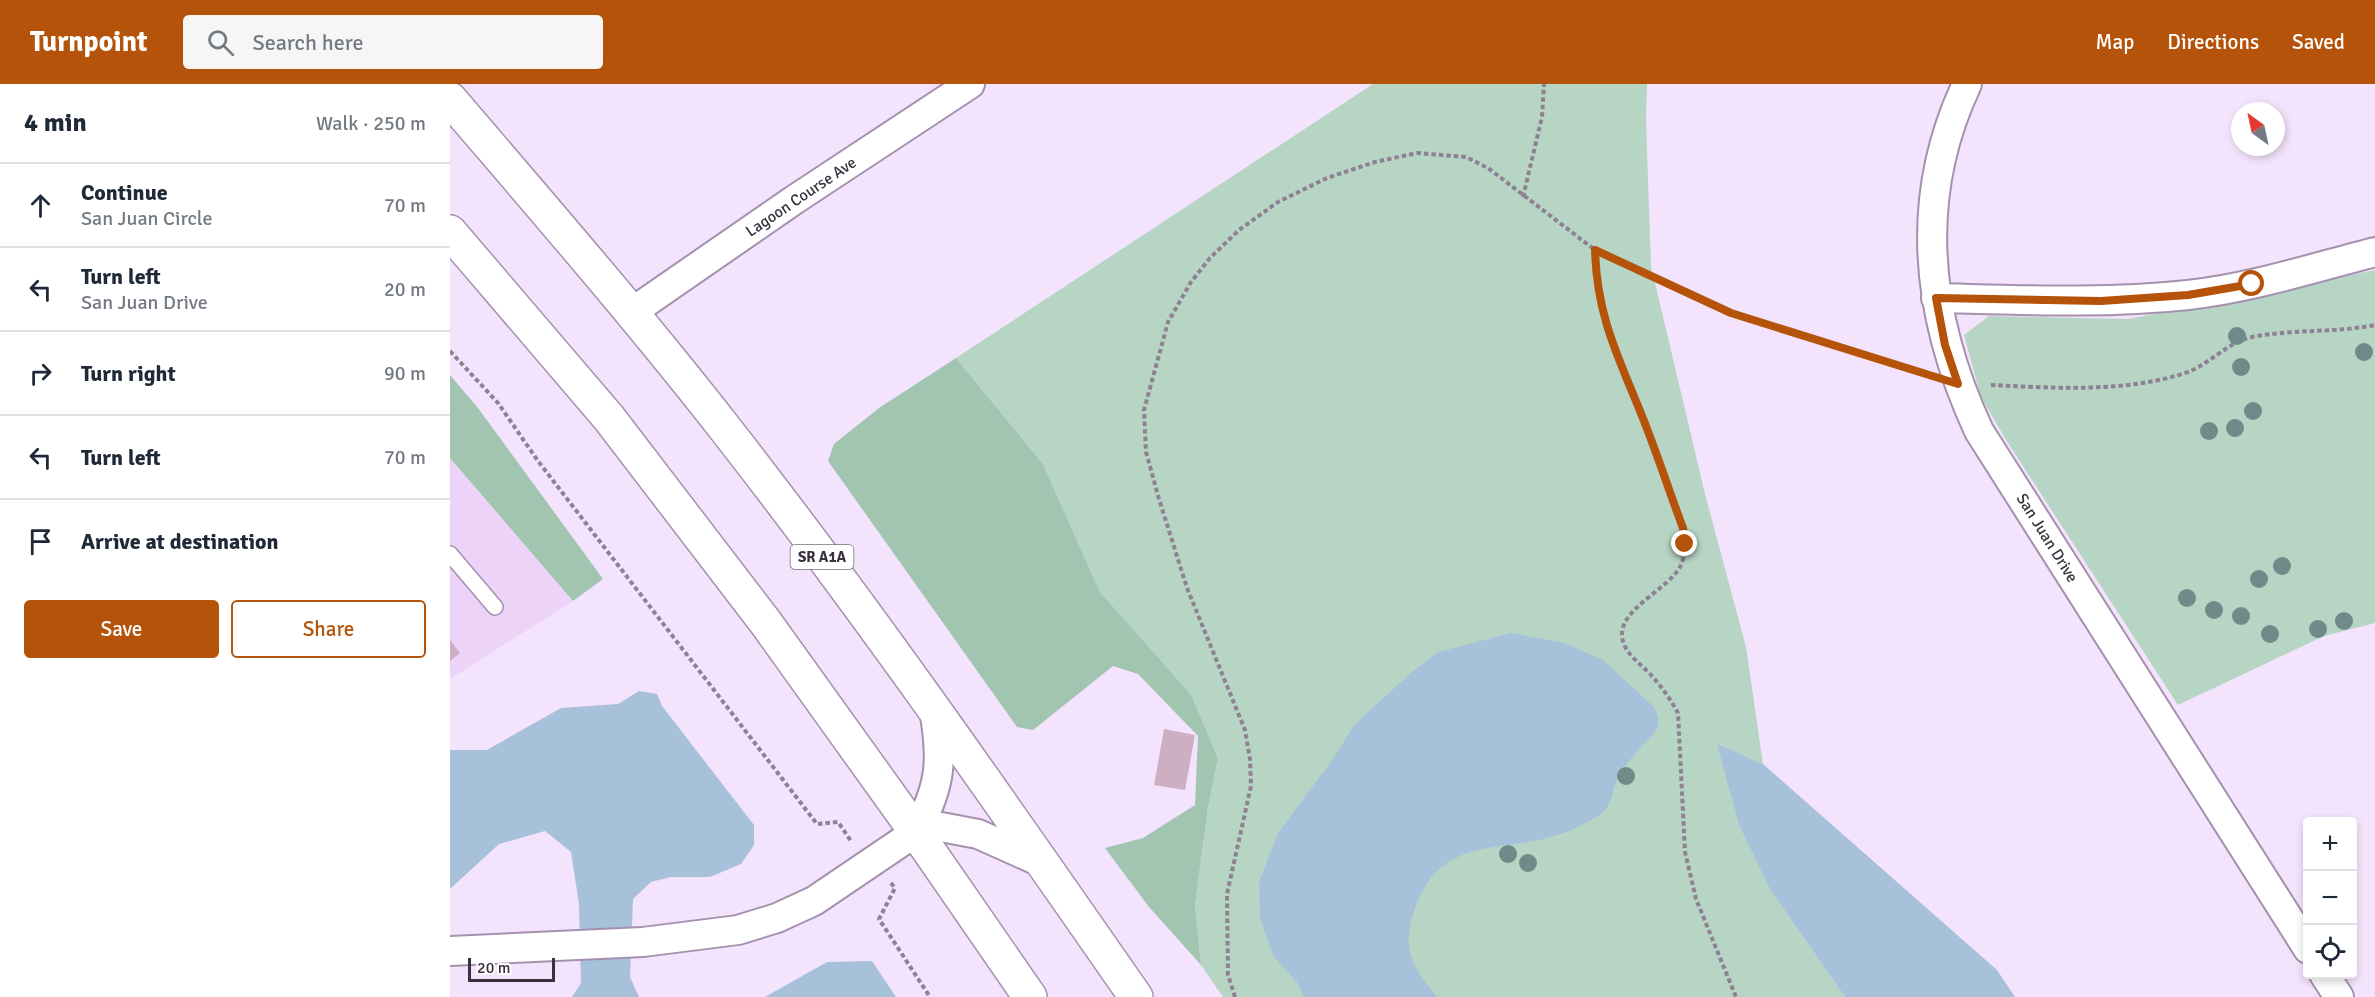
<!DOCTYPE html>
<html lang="en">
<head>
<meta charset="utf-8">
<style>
	body { margin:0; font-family:Signika,sans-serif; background:#f6f6f7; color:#1f2937 }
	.controls { position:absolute; right:18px; bottom:18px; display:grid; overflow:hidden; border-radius:6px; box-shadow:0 3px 9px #0003 }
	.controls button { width:54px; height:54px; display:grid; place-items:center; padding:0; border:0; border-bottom:2px solid #e0e1e3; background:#fff; color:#1f2937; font:30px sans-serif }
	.compass { position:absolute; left:1781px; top:18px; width:54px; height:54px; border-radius:50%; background:#fff; box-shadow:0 3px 9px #0003; rotate:327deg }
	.scale { position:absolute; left:18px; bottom:15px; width:87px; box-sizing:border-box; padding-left:6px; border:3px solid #39313d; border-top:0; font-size:16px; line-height:21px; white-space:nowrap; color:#39313d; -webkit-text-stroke:4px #fff; paint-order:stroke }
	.stop { position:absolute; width:18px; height:18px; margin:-14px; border:4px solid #b45309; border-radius:50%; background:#fff }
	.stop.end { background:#b45309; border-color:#fff; box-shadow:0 2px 6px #0008 }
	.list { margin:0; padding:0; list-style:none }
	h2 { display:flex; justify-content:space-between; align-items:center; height:78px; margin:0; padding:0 24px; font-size:26px }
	h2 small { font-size:20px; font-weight:400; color:#747a83 }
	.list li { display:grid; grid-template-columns:39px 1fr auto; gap:18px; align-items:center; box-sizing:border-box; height:84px; padding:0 24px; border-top:2px solid #e0e1e3 }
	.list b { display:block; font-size:22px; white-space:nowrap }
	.list p { margin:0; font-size:20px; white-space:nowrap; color:#747a83 }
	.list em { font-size:20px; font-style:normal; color:#747a83 }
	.actions { display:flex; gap:12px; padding:18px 24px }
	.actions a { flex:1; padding:14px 0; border:2px solid #b45309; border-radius:6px; text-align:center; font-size:21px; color:#b45309 }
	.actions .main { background:#b45309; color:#fff }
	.icon { flex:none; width:33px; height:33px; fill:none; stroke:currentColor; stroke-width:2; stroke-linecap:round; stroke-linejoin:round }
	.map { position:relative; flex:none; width:1925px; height:913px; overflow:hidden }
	header { display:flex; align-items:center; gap:36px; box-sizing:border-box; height:84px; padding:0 30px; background:#b45309; color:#fff }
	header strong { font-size:28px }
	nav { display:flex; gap:33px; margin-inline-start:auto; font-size:21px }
	.search { width:420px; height:54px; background:#f6f6f7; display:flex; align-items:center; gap:15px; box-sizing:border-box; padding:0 21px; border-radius:6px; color:#747a83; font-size:22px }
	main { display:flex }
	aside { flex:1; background:#fff }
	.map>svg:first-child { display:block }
	.built { fill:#edd3f8 }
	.green { fill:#b7d5c5 }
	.forest { fill:#a2c5b2 }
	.water { fill:#a7c1da }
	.building { fill:#ceaec2 }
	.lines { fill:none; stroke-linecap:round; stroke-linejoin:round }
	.lane-casing { stroke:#a591ae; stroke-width:18 }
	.street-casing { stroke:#a591ae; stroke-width:32 }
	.primary-casing { stroke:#a591ae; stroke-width:36 }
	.path { stroke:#8d8193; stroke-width:4; stroke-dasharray:4.5 3; stroke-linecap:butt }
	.lane { stroke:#fff; stroke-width:15 }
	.street { stroke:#fff; stroke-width:28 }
	.primary { stroke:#fff; stroke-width:33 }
	.tree { fill:#6e8b89 }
	.route { stroke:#b45309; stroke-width:8 }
	.labels { text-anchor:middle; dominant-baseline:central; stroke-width:5; stroke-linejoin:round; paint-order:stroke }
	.shield { fill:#fff; stroke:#746f77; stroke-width:1.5 }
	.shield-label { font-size:15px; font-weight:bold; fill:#39313d }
	.street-label { font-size:16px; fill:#39313d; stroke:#fff }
</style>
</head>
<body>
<header>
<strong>Turnpoint</strong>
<div class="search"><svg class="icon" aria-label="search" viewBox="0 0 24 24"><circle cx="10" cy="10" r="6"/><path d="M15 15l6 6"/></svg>Search here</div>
<nav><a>Map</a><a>Directions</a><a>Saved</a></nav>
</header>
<main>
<aside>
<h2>4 min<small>Walk · 250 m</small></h2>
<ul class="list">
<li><svg class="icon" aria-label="ahead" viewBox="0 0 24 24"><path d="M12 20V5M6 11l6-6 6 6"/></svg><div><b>Continue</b><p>San Juan Circle</p></div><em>70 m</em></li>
<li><svg class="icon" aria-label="left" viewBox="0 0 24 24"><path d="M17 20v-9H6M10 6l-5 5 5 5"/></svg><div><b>Turn left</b><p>San Juan Drive</p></div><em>20 m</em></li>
<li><svg class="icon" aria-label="right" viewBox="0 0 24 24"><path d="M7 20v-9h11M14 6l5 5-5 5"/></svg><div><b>Turn right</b></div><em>90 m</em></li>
<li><svg class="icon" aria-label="left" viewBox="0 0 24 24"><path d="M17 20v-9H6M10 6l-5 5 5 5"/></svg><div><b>Turn left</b></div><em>70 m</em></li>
<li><svg class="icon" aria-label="arrive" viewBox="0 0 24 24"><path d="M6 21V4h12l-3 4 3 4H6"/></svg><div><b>Arrive at destination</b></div></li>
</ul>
<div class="actions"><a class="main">Save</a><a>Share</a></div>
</aside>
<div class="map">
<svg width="1925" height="913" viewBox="0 0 1925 913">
	<rect width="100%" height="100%" fill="#f4e3fc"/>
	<path class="built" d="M0,374L123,517L0,595Z"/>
	<g class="green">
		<path d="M923,0H1197L1196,36L1201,182L1255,410L1296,563L1313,680L1268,661L1321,807L1395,913H773L751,881L745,821L758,724L768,675L690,554L650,508L593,380L506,274Z"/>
		<path d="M1925,186V539L1874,552L1728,621L1556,356L1531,313L1514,251L1539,232L1678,235Z"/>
	</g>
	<g class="forest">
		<path d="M506,274L593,380L650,508L741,611L768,675L758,724L745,821L751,881L699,823L655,764L693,754L745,721L748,652L688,590L663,582L583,646L567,643L378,377L384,360L429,324Z"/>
		<path d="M0,291L28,324L153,495L123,517L0,374Z"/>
	</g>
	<g class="water">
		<path d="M1061,549L1114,559L1153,576L1204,623C1216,644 1201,652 1187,667C1181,675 1173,684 1168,693C1161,708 1163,723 1148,732C1136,739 1123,746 1111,750C1048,771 991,749 964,827C951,865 963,884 987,913H854L847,898L824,873L810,834L809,798L828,749L885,672L904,641L963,587L988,568Z"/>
		<path d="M189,607L207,610L212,622L304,741V761L291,780L260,793H221L201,798L183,815L180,893L189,913H122L131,899L129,820L121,768L95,747L49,760L0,805V666H37L111,624L168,620Z"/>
		<path d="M1267,660L1313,680L1547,886L1565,913H1395L1321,807L1289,741Z"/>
		<path d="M422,877L446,913H315L377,878Z"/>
	</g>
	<g class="building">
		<path d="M0,556L10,569L0,577Z"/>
		<path d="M714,645L745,651L735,706L704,701Z"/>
	</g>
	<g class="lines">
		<g class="lane-casing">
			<path id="lane" d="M0,470L45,523"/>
		</g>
		<g class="street-casing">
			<g id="street">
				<path d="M1517,0C1462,116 1477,235 1529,347L1858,865"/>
				<path d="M1486,214C1570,216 1654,220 1738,211C1801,204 1863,184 1925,168"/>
				<path d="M182,228L344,116L520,0"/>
				<path d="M466,748C491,702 493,676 484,626"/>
				<path d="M0,867L193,858L288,846L327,834L364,817L466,748L491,743L528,750L593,779"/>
				<path d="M1874,890L1889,913"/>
			</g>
		</g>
		<g class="primary-casing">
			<g id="primary">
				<path d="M0,15C94,125 188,233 277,347C420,530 553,722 686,913"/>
				<path d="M0,148L159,334L316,539L466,748L580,913"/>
			</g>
		</g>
		<g class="path">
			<path d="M1073,113L1092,33L1094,0"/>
			<path d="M1145,166C1147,233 1168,272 1192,332C1207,369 1219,407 1233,444C1234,456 1236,470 1231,481C1220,506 1160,528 1174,560C1179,573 1192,581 1201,591C1212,603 1221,616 1228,629L1235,768L1246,815L1286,913"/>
			<path d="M0,267L48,319L88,377L367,740L388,738L401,757"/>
			<path d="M1541,301C1605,304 1677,309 1738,288C1761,279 1778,258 1802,253C1843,245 1884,249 1925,241"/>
			<path d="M441,799L445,804L429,835L480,913"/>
			<path d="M785,913L778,891L777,810L801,702L800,675L795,646L737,504L709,415L696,368L694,326L718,238L741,198L760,174L789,146L828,118L877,94L925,78L967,69L1016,73L1038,84L1145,166L1281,229L1475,290"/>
		</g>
		<use href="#lane" class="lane"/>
		<use href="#street" class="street"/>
		<use href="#primary" class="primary"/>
	</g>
	<g class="tree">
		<circle cx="1787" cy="252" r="9"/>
		<circle cx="1914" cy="268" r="9"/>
		<circle cx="1791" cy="283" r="9"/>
		<circle cx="1803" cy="327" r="9"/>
		<circle cx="1785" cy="344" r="9"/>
		<circle cx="1759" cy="347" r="9"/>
		<circle cx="1832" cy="482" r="9"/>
		<circle cx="1809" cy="495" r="9"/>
		<circle cx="1737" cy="514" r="9"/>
		<circle cx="1764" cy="526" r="9"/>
		<circle cx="1791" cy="532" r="9"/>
		<circle cx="1894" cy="537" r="9"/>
		<circle cx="1868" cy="545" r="9"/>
		<circle cx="1820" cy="550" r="9"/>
		<circle cx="1176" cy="692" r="9"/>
		<circle cx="1058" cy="770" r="9"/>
		<circle cx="1078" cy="779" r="9"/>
	</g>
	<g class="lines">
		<path class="route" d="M1235,460L1233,444C1219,407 1207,369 1192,332C1168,272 1147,233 1145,166L1281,229L1508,300L1495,261L1486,214L1651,217L1738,211L1802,200"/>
	</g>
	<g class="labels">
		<rect class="shield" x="340.5" y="461" width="63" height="24" rx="4.5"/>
		<g class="shield-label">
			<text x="372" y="473">SR A1A</text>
		</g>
		<g class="street-label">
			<text transform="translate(351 113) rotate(-34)">Lagoon Course Ave</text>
			<text transform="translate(1597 454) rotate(58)">San Juan Drive</text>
		</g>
	</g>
</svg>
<div class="controls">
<button>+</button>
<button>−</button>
<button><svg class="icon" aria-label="locate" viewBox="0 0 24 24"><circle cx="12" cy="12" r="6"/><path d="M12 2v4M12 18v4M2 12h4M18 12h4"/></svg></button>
</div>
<svg class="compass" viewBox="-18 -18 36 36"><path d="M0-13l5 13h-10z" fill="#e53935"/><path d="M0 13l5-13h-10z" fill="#747a83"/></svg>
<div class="scale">20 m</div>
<div class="stop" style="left:1802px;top:200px"></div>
<div class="stop end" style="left:1235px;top:460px"></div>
</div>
</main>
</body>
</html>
